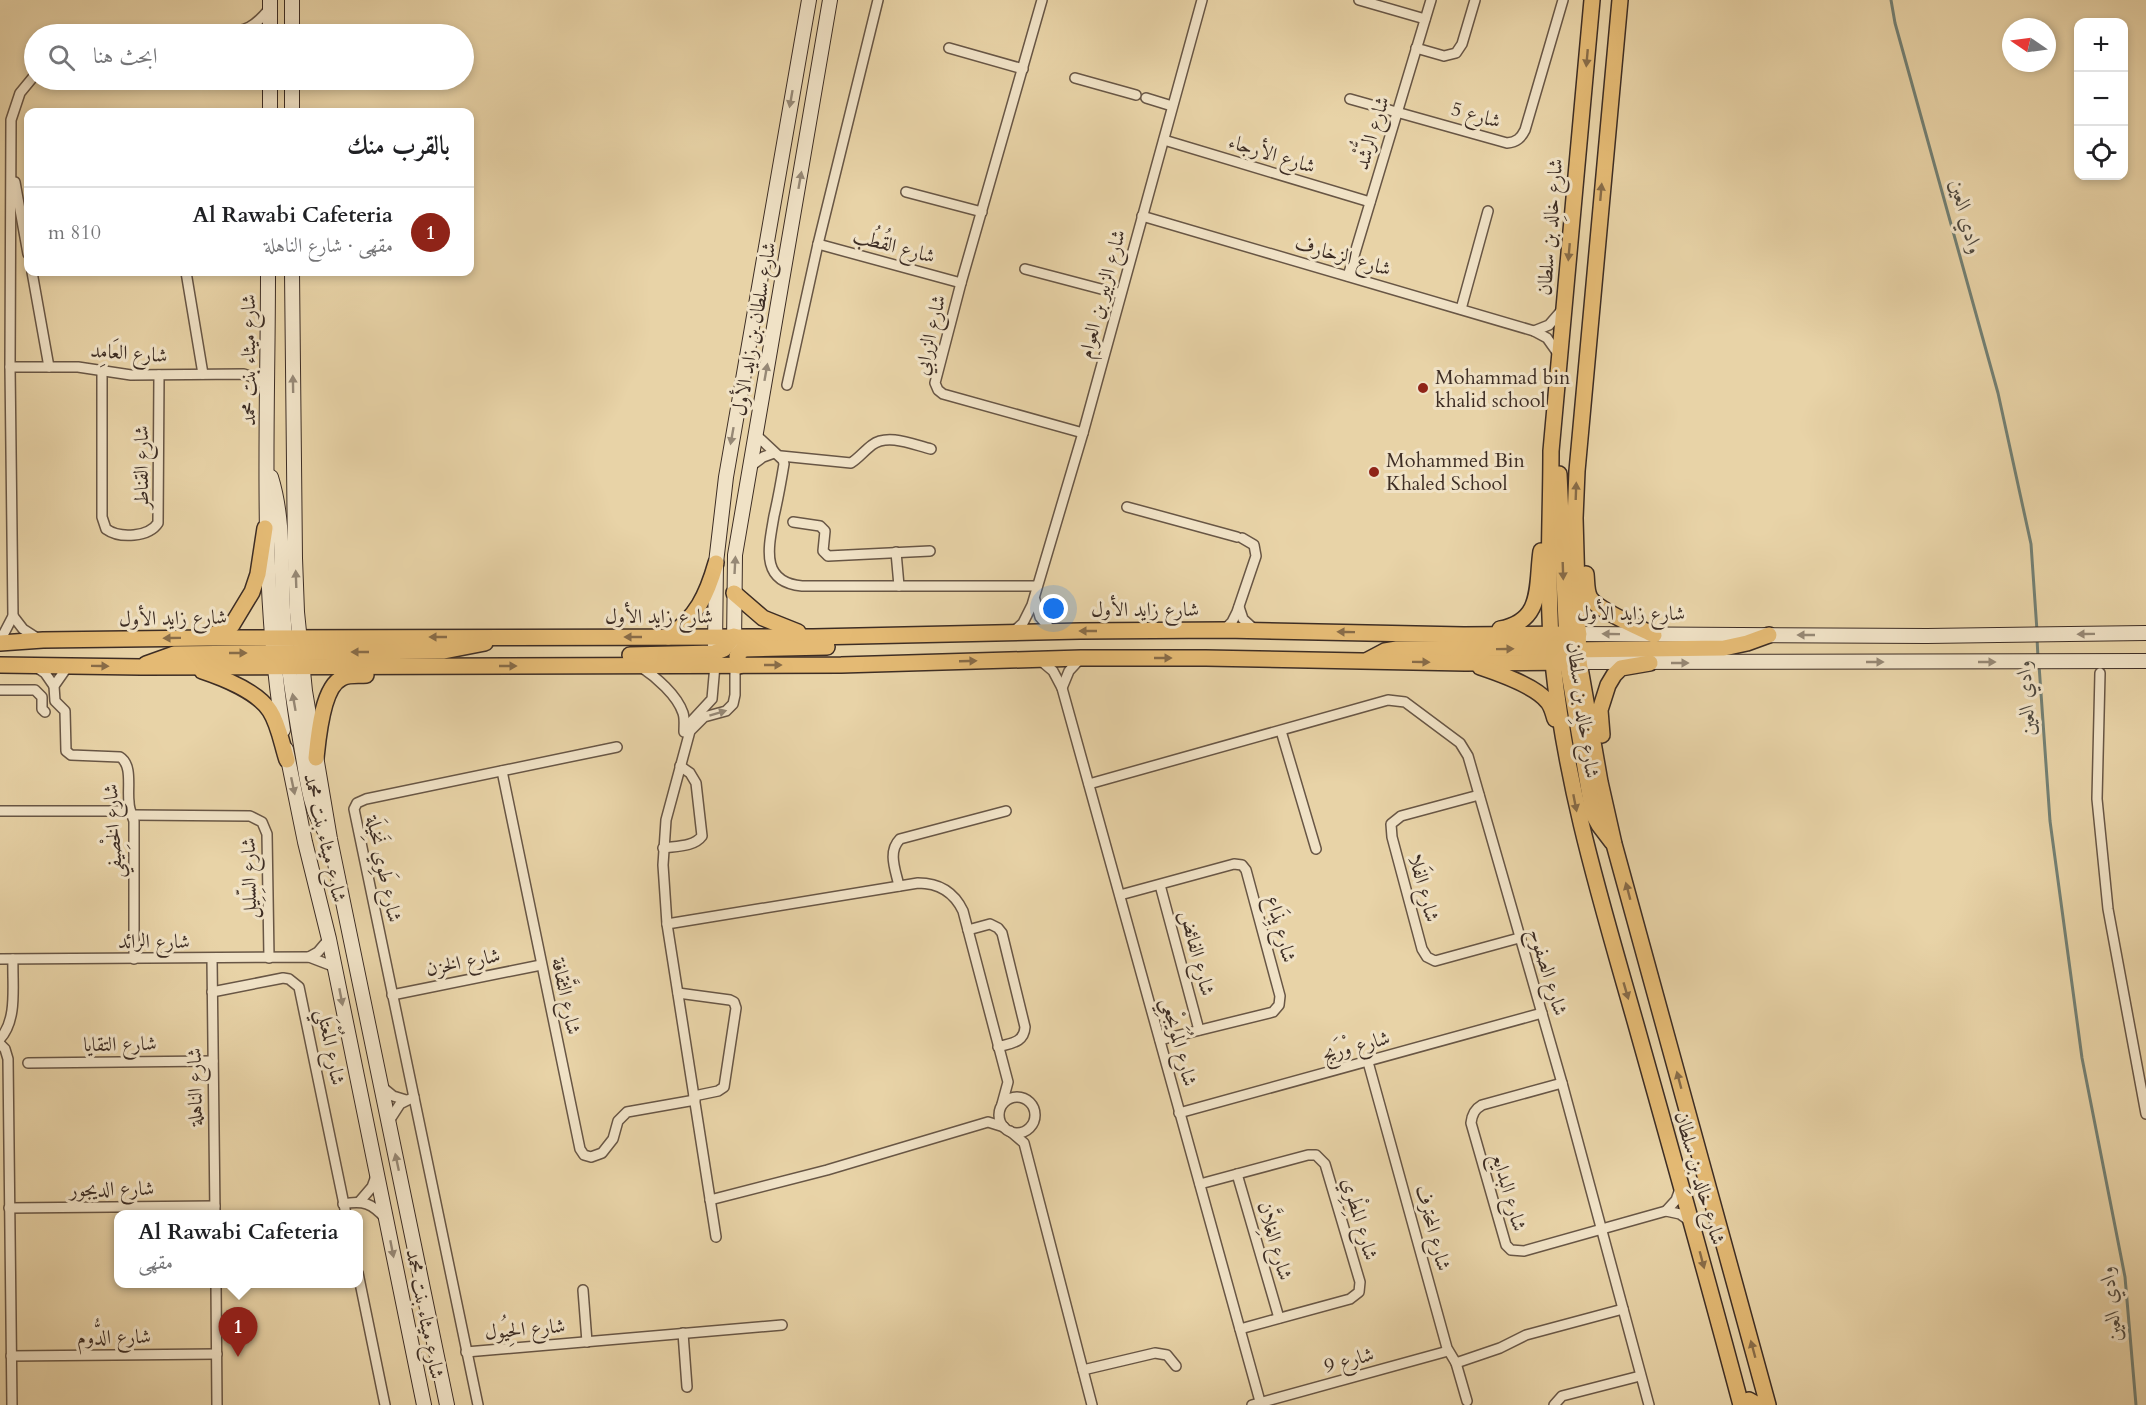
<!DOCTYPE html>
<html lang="ar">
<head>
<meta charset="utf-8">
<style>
	body { margin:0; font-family:Cardo,Amiri,serif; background:#f6f6f6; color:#202124; direction:rtl }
	.controls { position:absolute; right:18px; top:18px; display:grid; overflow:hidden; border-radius:12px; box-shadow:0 3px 9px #0003 }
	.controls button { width:54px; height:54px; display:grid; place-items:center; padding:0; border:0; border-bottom:2px solid #e0e0e0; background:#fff; color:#202124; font:30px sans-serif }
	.compass { position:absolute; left:2002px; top:18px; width:54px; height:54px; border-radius:50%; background:#fff; box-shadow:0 3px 9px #0003; rotate:283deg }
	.you { position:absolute; left:1054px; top:609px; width:21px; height:21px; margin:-15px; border:4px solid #fff; border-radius:50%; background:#1a73e8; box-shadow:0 0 0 9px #1a73e833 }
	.badge { display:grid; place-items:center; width:39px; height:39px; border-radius:50%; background:#8f2418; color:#fff; font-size:20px; font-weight:700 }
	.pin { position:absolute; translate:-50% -50px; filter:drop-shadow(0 2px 3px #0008) }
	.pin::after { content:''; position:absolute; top:32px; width:21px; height:18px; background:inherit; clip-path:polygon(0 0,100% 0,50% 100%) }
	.popup { position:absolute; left:114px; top:1210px; width:249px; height:78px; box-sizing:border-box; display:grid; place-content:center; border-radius:12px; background:#fff; filter:drop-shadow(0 2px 4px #0005); font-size:20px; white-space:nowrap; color:#757577 }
	.popup b { font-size:22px; color:#202124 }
	.popup::after { content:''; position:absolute; left:50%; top:100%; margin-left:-12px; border:12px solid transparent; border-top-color:#fff }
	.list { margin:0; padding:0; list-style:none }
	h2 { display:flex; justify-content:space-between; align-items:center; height:78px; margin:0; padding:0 24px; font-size:26px }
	h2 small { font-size:20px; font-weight:400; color:#757577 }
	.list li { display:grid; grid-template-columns:39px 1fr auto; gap:18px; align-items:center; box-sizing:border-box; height:90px; padding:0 24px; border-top:2px solid #e0e0e0 }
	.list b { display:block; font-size:22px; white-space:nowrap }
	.list p { margin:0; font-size:20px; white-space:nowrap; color:#757577 }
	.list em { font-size:20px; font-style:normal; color:#757577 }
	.icon { flex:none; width:33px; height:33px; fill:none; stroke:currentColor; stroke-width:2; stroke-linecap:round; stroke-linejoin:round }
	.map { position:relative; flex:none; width:2146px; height:1405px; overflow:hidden; direction:ltr }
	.search { position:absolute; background:#fff; box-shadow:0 3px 9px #0003; left:24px; top:24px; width:450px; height:66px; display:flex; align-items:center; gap:15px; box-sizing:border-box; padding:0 21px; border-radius:33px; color:#757577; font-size:22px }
	.panel { position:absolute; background:#fff; box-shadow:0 3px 9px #0003; left:24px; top:108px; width:450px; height:168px; border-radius:12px; direction:rtl }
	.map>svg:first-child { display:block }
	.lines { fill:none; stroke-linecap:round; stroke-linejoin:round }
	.stream { stroke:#738074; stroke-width:3 }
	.street-casing { stroke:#685645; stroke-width:12 }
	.secondary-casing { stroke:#3d2d24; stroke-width:16 }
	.primary-casing { stroke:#3d2d24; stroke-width:18 }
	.street { stroke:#f0e2c6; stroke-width:9 }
	.secondary { stroke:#f0e2c6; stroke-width:14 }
	.primary { stroke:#e4ba74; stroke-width:15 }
	.oneway { fill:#886c48 }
	.oneway2 { fill:#968875 }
	.poi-dot { fill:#8f2418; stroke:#f0e2c6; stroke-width:2 }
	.labels { text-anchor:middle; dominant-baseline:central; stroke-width:6; stroke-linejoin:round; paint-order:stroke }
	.street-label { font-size:20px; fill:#3d2d24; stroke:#f0e2c6 }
	.poi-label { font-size:20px; fill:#3d2d24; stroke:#f0e2c6; text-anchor:start }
	.water-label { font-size:21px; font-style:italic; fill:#4f493f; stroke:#f0e2c6 }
</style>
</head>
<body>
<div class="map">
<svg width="2146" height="1405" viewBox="0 0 2146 1405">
	<rect width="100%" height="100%" fill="#e8d3a7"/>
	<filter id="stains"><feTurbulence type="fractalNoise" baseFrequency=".00333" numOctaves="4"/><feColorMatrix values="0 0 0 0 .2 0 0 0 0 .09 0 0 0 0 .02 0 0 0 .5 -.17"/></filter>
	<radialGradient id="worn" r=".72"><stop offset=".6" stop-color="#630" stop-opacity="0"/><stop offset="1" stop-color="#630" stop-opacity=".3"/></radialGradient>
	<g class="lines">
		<g class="stream">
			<path d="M1891,0L1895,23L1998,393L2031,544L2037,631"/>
			<path d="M2037,638L2038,658"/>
			<path d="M2039,665L2050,821L2082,1058L2125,1277L2136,1405"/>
		</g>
		<g class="street-casing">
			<g id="street">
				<path d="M1042,0L961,283L935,383L938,390L943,394L1083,433"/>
				<path d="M1359,0L1425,19"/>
				<path d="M222,34C247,30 254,28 270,8"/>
				<path d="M949,48L1023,69"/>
				<path d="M1416,48L1444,56L1456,53L1462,44L1475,0"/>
				<path d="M1075,78L1136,95"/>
				<path d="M1146,98L1172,106"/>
				<path d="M1350,99L1507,143C1517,142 1521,138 1525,130L1563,0"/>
				<path d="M1164,140L1370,202"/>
				<path d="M15,182L28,254"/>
				<path d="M906,192L982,212"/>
				<path d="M1142,216L1534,331L1547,338L1559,355"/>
				<path d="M818,244L961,283"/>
				<path d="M1025,269L1120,294"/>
				<path d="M32,272L49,367"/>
				<path d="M186,272L203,374"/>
				<path d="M1348,276L1431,0"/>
				<path d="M1461,309L1488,211"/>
				<path d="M1534,331L1549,325L1562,310"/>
				<path d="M10,367H78L131,375L244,374L260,380L268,390"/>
				<path d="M102,372V517L106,529C120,539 149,537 158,523L159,375"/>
				<path d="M787,385L818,244L878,0"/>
				<path d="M755,434L783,460L784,464C781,482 778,499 774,516C769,546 759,582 802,586H1037"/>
				<path d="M781,456L851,463C859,458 864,451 872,445C888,433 914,445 931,449"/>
				<path d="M751,466L763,457L774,453"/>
				<path d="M1127,507L1237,537"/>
				<path d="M793,522L820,526L825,531L823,551L828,556L930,551"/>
				<path d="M896,552L899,586"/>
				<path d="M1035,600L1040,617L1052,631"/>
				<path d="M1239,607L1243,619L1255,630"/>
				<path d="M13,616L23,629L37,638"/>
				<path d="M1224,630L1232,622L1237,612L1256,556L1254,545L1242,538"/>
				<path d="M1013,632L1023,623L1032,605L1083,433L1202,0"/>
				<path d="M0,641L13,616L10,367L11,120L20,93L34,76"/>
				<path d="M1040,660L1053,671L1062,688L1261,1405"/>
				<path d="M68,666L54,686L55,701L65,711L66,751L71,755L120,757C133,765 127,789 129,802C129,809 132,815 134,821V959"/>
				<path d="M36,667L45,673L54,686"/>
				<path d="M641,667C656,677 677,695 683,713C685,719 684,725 684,732"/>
				<path d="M2100,673L2097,799L2108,909L2146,1114"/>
				<path d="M1062,688L1069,671L1081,658"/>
				<path d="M0,690H35L42,697V709L45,712"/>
				<path d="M687,726L712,699L715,665"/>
				<path d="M1281,731L1316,849"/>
				<path d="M502,771L580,1149L584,1155L591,1157L602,1153L613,1139L618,1121L627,1112L695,1100"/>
				<path d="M1089,784L1388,700L1405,702L1460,743L1468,756L1562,1083L1649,1405"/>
				<path d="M1479,795L1401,816L1391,824L1392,837L1422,949L1427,957L1435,961L1519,938"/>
				<path d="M0,811H130"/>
				<path d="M132,815L250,816L262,822L267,834L269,958"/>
				<path d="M663,848C676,846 694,847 702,836L696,783L690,773L680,766"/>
				<path d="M1160,885L1199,1030"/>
				<path d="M899,886C896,871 887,852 900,839L1006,811"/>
				<path d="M1120,895L1234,864L1242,865L1246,870L1280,996L1279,1005L1273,1012L1160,1040"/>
				<path d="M667,924L918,883C939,883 954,892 963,911L1008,1082L1002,1104"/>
				<path d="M968,930L990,924L998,928L1002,933L1025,1027C1024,1043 1011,1043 998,1047"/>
				<path d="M309,957L318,952L329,939"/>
				<path d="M0,959L309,957L335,967"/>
				<path d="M212,959L215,1214"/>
				<path d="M212,992L283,978L289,979L299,987L346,1214"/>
				<path d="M678,993L730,1000L734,1002L736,1008L724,1087L718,1091L694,1096"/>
				<path d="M392,995L541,965"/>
				<path d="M0,1039C18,1019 12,985 13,959"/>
				<path d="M0,1044L5,1049L8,1059L12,1405"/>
				<path d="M1368,1062L1447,1348L1456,1363L1467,1401"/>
				<path d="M28,1063L213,1061"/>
				<path d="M1562,1083L1482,1105C1475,1109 1472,1114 1471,1123L1506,1245L1511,1250L1524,1251L1666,1211L1680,1214L1690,1221"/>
				<path d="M382,1087L393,1096L406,1100"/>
				<circle cx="1017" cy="1115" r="18"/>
				<path d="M1179,1113L1542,1013"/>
				<path d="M389,1121L400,1104L414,1097"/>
				<path d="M1010,1131L1024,1143L1092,1405"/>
				<path d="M1237,1174L1279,1318"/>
				<path d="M1200,1184L1308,1155H1316L1325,1164L1360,1282L1359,1292L1350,1299L1240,1329"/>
				<path d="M710,1200L827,1170L988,1122L1004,1127"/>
				<path d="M360,1201L372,1187L376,1176"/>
				<path d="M343,1204C363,1200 372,1203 386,1219"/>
				<path d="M9,1208L215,1206"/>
				<path d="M1666,1211L1676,1200L1680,1189"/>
				<path d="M716,1237L667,924L663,865L666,820L690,731L704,717L726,711L733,704L735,695V665"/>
				<path d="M358,1273L385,1405"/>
				<path d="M216,1284L217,1405"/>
				<path d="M583,1290L587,1342"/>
				<path d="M683,1333L687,1387"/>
				<path d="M466,1352L782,1325"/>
				<path d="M11,1356L217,1354"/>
				<path d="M1456,1363L1500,1348L1526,1335L1623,1309"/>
				<path d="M1083,1370L1155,1353L1167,1355L1176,1366"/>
				<path d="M478,1405L354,809L357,803L366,799L617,747"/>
				<path d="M1252,1405L1448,1351"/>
				<path d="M1554,1405L1562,1396L1640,1376"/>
			</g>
		</g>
		<g class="secondary-casing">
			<g id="secondary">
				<path d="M292,0V34"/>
				<path d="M270,34V0"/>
				<path d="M270,80V112"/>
				<path d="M292,112V80"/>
				<path d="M268,272C268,425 259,578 283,730"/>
				<path d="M292,272L295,558L297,612L305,691L330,839L447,1405"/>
				<path d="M271,477C284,519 281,566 283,610C286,657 294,704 302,751C307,778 309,806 324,830"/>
				<path d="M1579,634L1927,636L2146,633"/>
				<path d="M734,645L735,555L830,0"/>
				<path d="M715,647L716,563L726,477L809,0"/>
				<path d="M1579,662L2146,661"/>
				<path d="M286,749L305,842L329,939L424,1405"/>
			</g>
		</g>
		<g class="primary-casing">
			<g id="primary">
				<path d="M1592,0L1551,451C1551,521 1546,593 1553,663C1566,788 1601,901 1635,1021C1671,1149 1707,1277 1741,1405"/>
				<path d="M1620,0L1577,471L1575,518L1579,662L1600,782L1614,844L1768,1405"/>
				<path d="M1559,474L1567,642"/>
				<path d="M1586,574C1587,582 1586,591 1590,598C1598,610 1640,628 1654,635"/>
				<path d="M734,593L763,618L798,632"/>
				<path d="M1500,629C1544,621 1536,585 1541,551"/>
				<path d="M1551,634L1561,643L1566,655L1593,814L1599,825L1612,842"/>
				<path d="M211,636L232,625L252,592L258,574L265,528"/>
				<path d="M668,637C696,618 707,595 716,563"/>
				<path d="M0,643L43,640L207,638L813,637L1080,631L1224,630L1464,635L1579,634"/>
				<path d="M1569,650L1724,648L1747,643L1769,635"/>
				<path d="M630,655L714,653L724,649L734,636"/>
				<path d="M1368,660L1385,651L1397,649L1560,648"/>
				<path d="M146,664L174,654L444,651L485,643"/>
				<path d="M0,665L141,667L841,665L1081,658H1206L1465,663L1579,662"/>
				<path d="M739,666L737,656L743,649L827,647"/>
				<path d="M1480,667C1498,673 1536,686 1548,702C1552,707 1553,713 1555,719"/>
				<path d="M202,671C223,678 258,692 270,711C279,725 282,745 287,760"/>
				<path d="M1602,735L1600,710L1608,685L1614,675L1621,668L1650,663"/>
				<path d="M316,758C318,739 322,687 342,678C349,674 359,676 366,675"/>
				<path d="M1741,1404L1749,1400L1758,1405"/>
			</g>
		</g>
		<use href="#street" class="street"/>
		<use href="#secondary" class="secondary"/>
		<use href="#primary" class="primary"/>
	</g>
	<defs><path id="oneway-solid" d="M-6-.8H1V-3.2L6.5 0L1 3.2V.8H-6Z" transform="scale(1.5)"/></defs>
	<g class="oneway">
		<use href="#oneway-solid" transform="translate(1587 58) rotate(95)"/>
		<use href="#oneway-solid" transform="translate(1601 192) rotate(-85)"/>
		<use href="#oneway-solid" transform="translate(1569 252) rotate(95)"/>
		<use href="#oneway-solid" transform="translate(1576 491) rotate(-88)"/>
		<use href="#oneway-solid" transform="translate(1563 571) rotate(88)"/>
		<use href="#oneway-solid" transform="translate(1088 631) rotate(-180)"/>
		<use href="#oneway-solid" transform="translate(1346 632) rotate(-179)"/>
		<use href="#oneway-solid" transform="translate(438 637) rotate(180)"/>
		<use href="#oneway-solid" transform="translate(633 637) rotate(-180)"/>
		<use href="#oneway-solid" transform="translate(172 638) rotate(179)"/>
		<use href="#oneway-solid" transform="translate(1505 649) rotate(-1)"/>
		<use href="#oneway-solid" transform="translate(360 652) rotate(180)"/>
		<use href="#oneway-solid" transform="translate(238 653)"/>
		<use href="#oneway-solid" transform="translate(1163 658)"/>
		<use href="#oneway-solid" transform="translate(968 661) rotate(-2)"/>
		<use href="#oneway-solid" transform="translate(1421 662) rotate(1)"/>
		<use href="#oneway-solid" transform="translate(773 665)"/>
		<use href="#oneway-solid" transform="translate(100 666) rotate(1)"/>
		<use href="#oneway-solid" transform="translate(508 666)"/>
		<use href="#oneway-solid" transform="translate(1575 803) rotate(79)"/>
		<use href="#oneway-solid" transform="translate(1628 891) rotate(-105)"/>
		<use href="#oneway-solid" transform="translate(1626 991) rotate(74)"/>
		<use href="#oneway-solid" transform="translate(1679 1080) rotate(-105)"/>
		<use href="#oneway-solid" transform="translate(1702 1260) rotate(75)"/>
		<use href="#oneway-solid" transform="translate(1753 1349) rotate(-105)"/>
	</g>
	<g class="oneway2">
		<use href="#oneway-solid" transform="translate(791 99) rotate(100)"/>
		<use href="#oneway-solid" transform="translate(800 180) rotate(-80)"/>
		<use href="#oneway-solid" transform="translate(766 372) rotate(-80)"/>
		<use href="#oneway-solid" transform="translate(293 384) rotate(-91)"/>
		<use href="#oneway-solid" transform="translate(732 436) rotate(100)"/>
		<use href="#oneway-solid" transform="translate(735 565) rotate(-87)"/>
		<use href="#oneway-solid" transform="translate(296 579) rotate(-92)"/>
		<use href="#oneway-solid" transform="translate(1611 634) rotate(-179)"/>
		<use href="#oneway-solid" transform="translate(2086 634) rotate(179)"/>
		<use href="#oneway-solid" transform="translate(1806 635) rotate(-180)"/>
		<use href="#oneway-solid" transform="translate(1875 662)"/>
		<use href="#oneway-solid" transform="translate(1987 662)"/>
		<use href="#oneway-solid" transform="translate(1680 663)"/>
		<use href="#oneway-solid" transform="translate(294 702) rotate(-100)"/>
		<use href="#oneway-solid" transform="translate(718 713) rotate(-17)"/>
		<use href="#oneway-solid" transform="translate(293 786) rotate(78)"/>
		<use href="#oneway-solid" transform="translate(341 997) rotate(79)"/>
		<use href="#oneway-solid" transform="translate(397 1162) rotate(-102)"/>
		<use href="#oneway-solid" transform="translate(392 1249) rotate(79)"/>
	</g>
	<g class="poi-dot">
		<circle cx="1423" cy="388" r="6"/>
		<circle cx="1374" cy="472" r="6"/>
	</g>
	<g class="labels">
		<g class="street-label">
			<text transform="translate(1476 115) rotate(16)">شارع 5</text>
			<text transform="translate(1372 133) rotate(-73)">شارع الرُّشْد</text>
			<text transform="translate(1272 154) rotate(17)">شارع الأرجاء</text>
			<text transform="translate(1550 227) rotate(-85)">شارع خالِد بن سلطان</text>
			<text transform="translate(894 246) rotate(15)">شارع القُطُب</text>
			<text transform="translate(1343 256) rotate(16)">شارع الزخارف</text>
			<text transform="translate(1102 294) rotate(-75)">شارع الزبير بن العوام</text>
			<text transform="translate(754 329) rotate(-80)">شارع سلطان بن زايد الأول</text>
			<text transform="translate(930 335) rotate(-77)">شارع الزرابي</text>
			<text transform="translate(129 353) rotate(4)">شارع العَامِد</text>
			<text transform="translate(248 360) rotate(-90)">شارع ميثاء بنت محمد</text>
			<text transform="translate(141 467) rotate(-90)">شارع القناطر</text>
			<text x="1145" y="609">شارع زايد الأول</text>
			<text x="1631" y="613">شارع زايد الأول</text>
			<text x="659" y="616">شارع زايد الأول</text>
			<text transform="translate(173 618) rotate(-1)">شارع زايد الأول</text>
			<text transform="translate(1583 710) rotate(82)">شارع خالِد بن سلطان</text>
			<text transform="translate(113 831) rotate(-93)">شارع الخْصِيفي</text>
			<text transform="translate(325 838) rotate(77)">شارع ميثاء بنت محمد</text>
			<text transform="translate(384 869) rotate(78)">شارع طَوِي نَخِيلَة</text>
			<text transform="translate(249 878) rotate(-91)">شارع السِّلِيل</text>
			<text transform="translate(1424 888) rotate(75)">شارع الفَلا</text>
			<text transform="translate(1281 929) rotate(75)">شارع يِذَاع</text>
			<text x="154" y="941">شارع الرائد</text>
			<text transform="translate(1197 953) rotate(75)">شارع الفائض</text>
			<text transform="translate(463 962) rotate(-11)">شارع الخزن</text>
			<text transform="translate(1548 972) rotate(73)">شارع الصفوح</text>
			<text transform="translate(566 996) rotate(78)">شارع الثَّقافة</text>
			<text transform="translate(1179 1042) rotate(75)">شارع المُوَيجْعِي</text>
			<text transform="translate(120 1044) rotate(-1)">شارع التقايا</text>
			<text transform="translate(1356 1046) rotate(-15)">شارع وْرَيج</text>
			<text transform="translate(331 1047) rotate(79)">شارع المُعْتَلي</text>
			<text transform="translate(195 1087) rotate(-91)">شارع الناهلة</text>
			<text transform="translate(1700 1178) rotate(74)">شارع خالِد بن سلطان</text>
			<text transform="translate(112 1189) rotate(-1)">شارع الديجور</text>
			<text transform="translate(1509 1192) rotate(74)">شارع البدايع</text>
			<text transform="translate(1360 1219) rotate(74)">شارع المِطْرِي</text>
			<text transform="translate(1433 1228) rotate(75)">شارع المحترف</text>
			<text transform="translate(1275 1241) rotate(74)">شارع الغِلاَّن</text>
			<text transform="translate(425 1314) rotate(79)">شارع ميثاء بنت محمد</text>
			<text transform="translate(525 1329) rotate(-5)">شارع الحِيُول</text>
			<text transform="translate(114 1337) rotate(-1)">شارع الدُّوم</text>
			<text transform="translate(1349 1360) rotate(-15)">شارع 9</text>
		</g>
		<g class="poi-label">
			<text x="1435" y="377">Mohammad bin<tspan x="1435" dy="23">khalid school</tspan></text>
			<text x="1386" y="460">Mohammed Bin<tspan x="1386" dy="23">Khaled School</tspan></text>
		</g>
		<g class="water-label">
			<text transform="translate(1966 217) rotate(75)">وادي العين</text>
			<text transform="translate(2026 698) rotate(-94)">وادي العين</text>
			<text transform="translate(2111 1304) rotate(-97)">وادي العين</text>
		</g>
	</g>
	<rect width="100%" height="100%" filter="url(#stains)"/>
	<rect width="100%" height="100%" fill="url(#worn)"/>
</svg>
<div class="controls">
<button>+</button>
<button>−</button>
<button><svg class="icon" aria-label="locate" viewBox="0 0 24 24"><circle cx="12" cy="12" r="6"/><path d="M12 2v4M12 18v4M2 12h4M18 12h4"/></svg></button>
</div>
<svg class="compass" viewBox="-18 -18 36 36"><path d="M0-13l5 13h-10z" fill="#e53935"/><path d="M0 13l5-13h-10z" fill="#757577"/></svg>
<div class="you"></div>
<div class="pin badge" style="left:238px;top:1357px">1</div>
<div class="popup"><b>Al Rawabi Cafeteria</b>مقهى</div>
<div class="search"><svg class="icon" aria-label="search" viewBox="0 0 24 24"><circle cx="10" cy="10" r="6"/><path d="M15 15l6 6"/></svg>ابحث هنا</div>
<section class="panel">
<h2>بالقرب منك<small></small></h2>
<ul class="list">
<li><span class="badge">1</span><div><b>Al Rawabi Cafeteria</b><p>مقهى · شارع الناهلة</p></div><em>810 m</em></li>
</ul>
</section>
</div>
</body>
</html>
